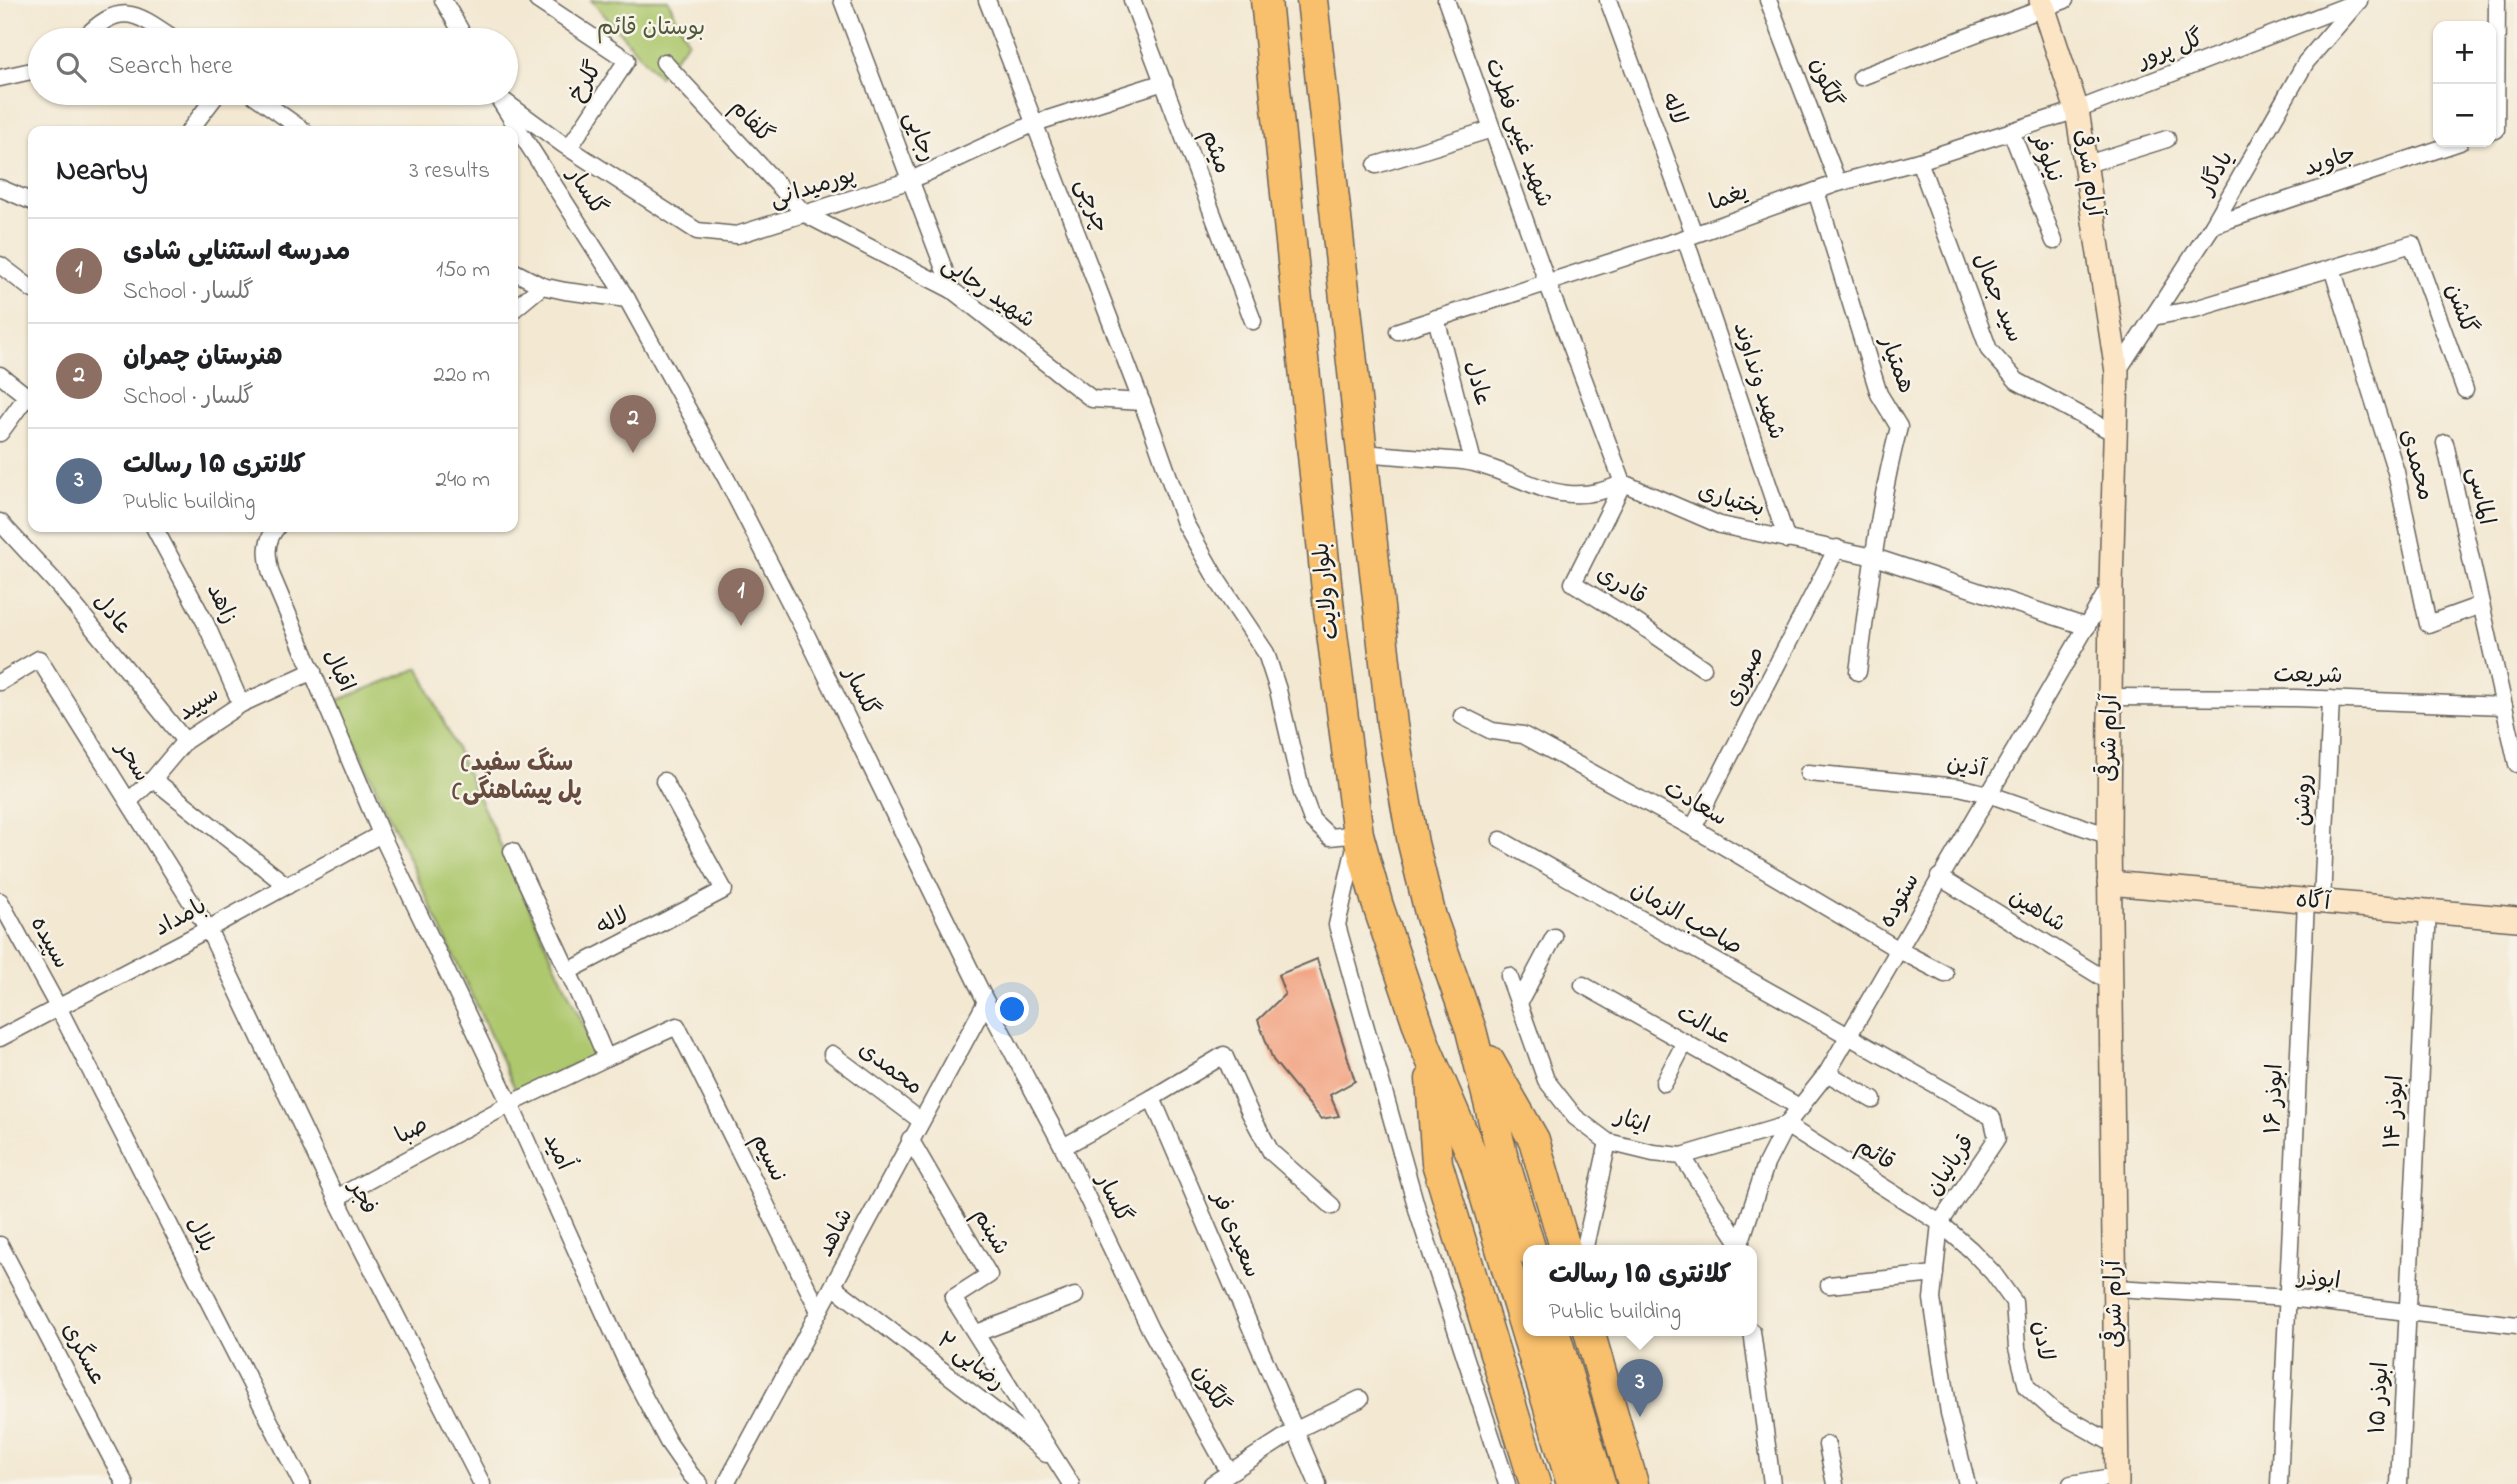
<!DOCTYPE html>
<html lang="en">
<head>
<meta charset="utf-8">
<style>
	body { margin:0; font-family:"Indie Flower","Playpen Sans Arabic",sans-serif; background:#f2f2f2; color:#202124 }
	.controls { position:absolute; right:21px; top:21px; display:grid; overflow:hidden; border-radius:14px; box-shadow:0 2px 5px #0004 }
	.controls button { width:63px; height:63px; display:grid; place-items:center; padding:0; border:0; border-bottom:2px solid #e0e0e0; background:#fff; color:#202124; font:35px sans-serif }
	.you { position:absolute; left:1013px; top:1010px; width:24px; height:24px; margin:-18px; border:5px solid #fff; border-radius:50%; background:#1a73e8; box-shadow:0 0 0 10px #1a73e833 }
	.badge { display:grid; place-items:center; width:46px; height:46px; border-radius:50%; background:#0b8043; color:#fff; font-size:23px; font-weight:700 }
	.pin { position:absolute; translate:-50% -58px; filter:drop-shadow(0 2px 4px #0008) }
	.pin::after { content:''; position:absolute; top:37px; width:24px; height:21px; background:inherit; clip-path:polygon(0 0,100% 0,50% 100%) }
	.popup { position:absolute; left:1523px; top:1245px; width:234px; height:91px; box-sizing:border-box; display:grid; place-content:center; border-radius:14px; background:#fff; filter:drop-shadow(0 2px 5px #0005); font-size:23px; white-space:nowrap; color:#757577 }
	.popup b { font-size:26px; color:#202124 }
	.popup::after { content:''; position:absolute; left:50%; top:100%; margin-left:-14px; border:14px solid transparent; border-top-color:#fff }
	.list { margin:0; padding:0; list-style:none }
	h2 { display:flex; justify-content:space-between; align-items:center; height:91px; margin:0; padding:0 28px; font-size:30px }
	h2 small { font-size:23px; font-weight:400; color:#757577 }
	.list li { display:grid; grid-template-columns:46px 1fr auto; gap:21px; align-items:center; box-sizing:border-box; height:105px; padding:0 28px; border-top:2px solid #e0e0e0 }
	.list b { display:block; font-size:26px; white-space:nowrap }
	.list p { margin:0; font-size:23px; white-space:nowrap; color:#757577 }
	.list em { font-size:23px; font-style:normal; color:#757577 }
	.icon { flex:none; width:38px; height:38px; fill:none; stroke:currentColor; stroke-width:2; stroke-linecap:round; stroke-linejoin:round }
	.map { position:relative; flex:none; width:2517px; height:1484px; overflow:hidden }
	.search { position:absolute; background:#fff; box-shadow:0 2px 5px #0004; left:28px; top:28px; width:490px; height:77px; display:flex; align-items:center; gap:18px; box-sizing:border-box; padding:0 24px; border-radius:38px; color:#757577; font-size:26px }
	.panel { position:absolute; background:#fff; box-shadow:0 2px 5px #0004; left:28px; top:126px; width:490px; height:406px; border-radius:14px }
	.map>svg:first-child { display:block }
	.green { fill:#aec86e; stroke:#657245; stroke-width:2 }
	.building { fill:#f2a381 }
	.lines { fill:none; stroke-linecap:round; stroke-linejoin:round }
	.street-casing { stroke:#67635c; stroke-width:19 }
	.secondary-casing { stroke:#67635c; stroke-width:26 }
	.highway-casing { stroke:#67635c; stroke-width:33 }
	.street { stroke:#fff; stroke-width:16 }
	.secondary { stroke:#fce5c4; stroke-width:23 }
	.highway { stroke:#f8bf6c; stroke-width:30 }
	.labels { text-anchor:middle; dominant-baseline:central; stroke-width:5; stroke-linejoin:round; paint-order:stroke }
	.park-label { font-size:23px; fill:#4f5839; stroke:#f7f3e8 }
	.street-label { font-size:23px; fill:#1c1c1c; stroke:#f7f3e8 }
	.neighbourhood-label { font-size:24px; font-weight:bold; fill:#674b3f; stroke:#f7f3e8 }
</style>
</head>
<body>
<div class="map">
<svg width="2517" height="1484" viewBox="0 0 2517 1484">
	<rect width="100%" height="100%" fill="#f7f3e8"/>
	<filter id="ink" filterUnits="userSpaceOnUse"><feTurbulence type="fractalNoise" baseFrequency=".0143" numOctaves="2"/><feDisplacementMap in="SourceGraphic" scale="14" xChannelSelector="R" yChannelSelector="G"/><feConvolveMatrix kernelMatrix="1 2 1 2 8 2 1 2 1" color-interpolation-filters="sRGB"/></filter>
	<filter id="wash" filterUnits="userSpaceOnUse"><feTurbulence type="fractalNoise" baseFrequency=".00686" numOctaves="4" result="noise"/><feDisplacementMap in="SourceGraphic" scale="28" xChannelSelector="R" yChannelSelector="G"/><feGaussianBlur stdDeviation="1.57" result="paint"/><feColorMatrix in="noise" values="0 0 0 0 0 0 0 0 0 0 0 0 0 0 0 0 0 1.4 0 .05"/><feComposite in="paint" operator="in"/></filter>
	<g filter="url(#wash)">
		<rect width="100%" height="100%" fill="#f3e8d2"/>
		<g class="green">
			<path d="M591,0H668L688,41L659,77Z"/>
			<path d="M419,668L597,1055L516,1091L336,701Z"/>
		</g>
		<g id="blocks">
			<path class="building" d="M1317,959L1355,1081L1330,1095L1339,1116L1321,1119L1273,1060L1258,1020L1285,994L1278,975Z"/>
		</g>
	</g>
	<g filter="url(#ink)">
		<use href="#blocks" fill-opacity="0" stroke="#67635c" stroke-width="2"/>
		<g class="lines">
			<g class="street-casing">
				<g id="street">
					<path d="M443,0L466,40"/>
					<path d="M537,0L627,60L569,148"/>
					<path d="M842,0L952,290"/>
					<path d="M987,0L1152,429L1185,523L1216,578L1266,653L1278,690L1302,793L1312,820L1330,837L1358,834L1337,925L1419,1216L1507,1484"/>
					<path d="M1132,0L1253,321"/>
					<path d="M1446,0L1547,282L1623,483L1573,583L1636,622L1703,668"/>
					<path d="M1608,0L1694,234"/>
					<path d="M1768,0L1838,183"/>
					<path d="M82,40C121,0 135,12 176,40"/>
					<path d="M664,62L805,214L952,290L1092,399L1142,402"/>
					<path d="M1861,77L2065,0"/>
					<path d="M0,78L40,69"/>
					<path d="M251,93L304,131"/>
					<path d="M495,93L627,299L727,480L807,636L986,1002L1063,1147L1150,1329L1229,1472"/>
					<path d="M504,101L564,145L697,231L737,235L911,180L1035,123L1164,82"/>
					<path d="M189,131L218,93"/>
					<path d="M2011,131L2054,241"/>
					<path d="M2491,131L2496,130L2497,0"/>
					<path d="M1919,161L1989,350L2017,381L2116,434"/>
					<path d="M2087,164L2167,139"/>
					<path d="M1376,165L1492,129"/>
					<path d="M0,188L33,202"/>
					<path d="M1816,191L1879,394L1899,427C1878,507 1869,590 1858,672"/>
					<path d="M2213,225L2460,142"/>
					<path d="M1685,238L1787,540"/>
					<path d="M0,265L33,290"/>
					<path d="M2332,268L2396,472L2428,624L2481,605"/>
					<path d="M513,271L542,286"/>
					<path d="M513,310L542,286L565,291L627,299"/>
					<path d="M2153,317L2195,309L2412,244L2465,390"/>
					<path d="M1436,318L1473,462"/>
					<path d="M1398,331L1685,238L1838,183L1919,161L2077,110L2359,1"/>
					<path d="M2117,372L2213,225L2306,62L2356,4"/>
					<path d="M0,375L33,401"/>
					<path d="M0,433L27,396"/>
					<path d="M2445,443L2517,764"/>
					<path d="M1362,453C1387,455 1412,457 1437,459C1449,460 1463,460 1474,463C1531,478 1561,512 1623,483L1720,525L1874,557L2087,627"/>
					<path d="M0,522L58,585L185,741"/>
					<path d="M154,527L206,624L241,704"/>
					<path d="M277,527C264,542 267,557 271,574L381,834L510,1104L631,1372L668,1442L691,1475L700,1484"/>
					<path d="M0,682L39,659L208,929L336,1198L482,1484"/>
					<path d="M2110,697L2296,698L2504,706"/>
					<path d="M1462,716L1492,731L1523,735L1693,828L1899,950L1945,974"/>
					<path d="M1808,773L1959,787L1988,794L2109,836"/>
					<path d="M153,779L287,886"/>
					<path d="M130,800L153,779L185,741L241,704L313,671"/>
					<path d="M1693,828L1837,548"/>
					<path d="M1501,840L1992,1117L1997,1138L1940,1223L1932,1299L1949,1413L1967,1484"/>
					<path d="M512,851C543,920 578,988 606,1058L677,1026L819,1311"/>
					<path d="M1939,877L2111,983"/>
					<path d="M0,901L58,1007L302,1484"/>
					<path d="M2322,902L2331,699"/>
					<path d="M567,972L724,890L664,781"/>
					<path d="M1509,976L1546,1080L1575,1117L1608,1142L1653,1153L1682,1156L1740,1244L1741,1250"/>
					<path d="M1583,985L1801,1108"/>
					<path d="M1519,1003L1554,937"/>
					<path d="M0,1038L208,929L381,834"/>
					<path d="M832,1054L920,1120"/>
					<path d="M1827,1073L1873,1100"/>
					<path d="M1664,1083L1685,1042"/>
					<path d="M1152,1098L1224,1055L1250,1113L1271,1152L1332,1206"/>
					<path d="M910,1139L989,1275L953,1298L1071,1484"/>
					<path d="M1063,1147L1152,1098L1318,1484"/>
					<path d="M1682,1156L1786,1125L1940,1223L1971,1250L1993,1273L2014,1302L2017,1348L2027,1387L2053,1410L2117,1446"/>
					<path d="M336,1198L510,1104L606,1058"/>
					<path d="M1740,1244L1766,1164L1786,1125L1827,1073L2110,586"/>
					<path d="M0,1245L125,1484"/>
					<path d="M1584,1251L1608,1142"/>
					<path d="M1829,1285L1935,1274"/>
					<path d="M833,1286L1012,1424L1046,1454"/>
					<path d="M2115,1288L2289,1298L2517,1325"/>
					<path d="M1752,1331L1772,1484"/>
					<path d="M977,1333L1075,1296"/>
					<path d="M1827,1445L1835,1484"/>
					<path d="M726,1484L986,1002"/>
					<path d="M1212,1484L1294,1431L1360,1399"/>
					<path d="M2071,1484L2117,1476"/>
					<path d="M2279,1484L2306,901"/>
					<path d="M2399,1484L2428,911"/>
				</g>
			</g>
			<g class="secondary-casing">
				<g id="secondary">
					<path d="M2041,0L2077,110L2117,372L2111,584L2109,836L2117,1484"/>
					<path d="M2109,883L2517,919"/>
				</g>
			</g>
			<g class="highway-casing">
				<g id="highway">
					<path d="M1266,0L1329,610L1358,834L1377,903L1426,1048L1475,1162L1572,1484"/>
					<path d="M1312,0L1392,725L1413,843L1431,917L1471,1030L1502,1154L1531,1251"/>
					<path d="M1489,1061L1534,1140L1566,1251"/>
					<path d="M1431,1079L1437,1163L1535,1484"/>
					<path d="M1554,1331L1600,1484"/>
					<path d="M1589,1331L1633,1484"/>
				</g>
			</g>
			<use href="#street" class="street"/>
			<use href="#secondary" class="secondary"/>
			<use href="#highway" class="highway"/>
		</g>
	</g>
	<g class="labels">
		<g class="park-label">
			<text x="651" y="28">بوستان قائم</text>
		</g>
		<g class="street-label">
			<text transform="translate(2171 50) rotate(-21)">گل پرور</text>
			<text transform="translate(586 82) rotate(-57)">گلرخ</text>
			<text transform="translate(1825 83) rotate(70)">گلگون</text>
			<text transform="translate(1673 109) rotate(70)">لاله</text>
			<text transform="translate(751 122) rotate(47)">گلفام</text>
			<text transform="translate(1518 133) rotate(70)">شهید غیبی فطرت</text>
			<text transform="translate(919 137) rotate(69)">رجایی</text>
			<text transform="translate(1215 152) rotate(70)">میثم</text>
			<text transform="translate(2046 158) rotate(69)">نیلوفر</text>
			<text transform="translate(2330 162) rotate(-19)">جاوید</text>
			<text transform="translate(2088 173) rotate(81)">آرام شرقی</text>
			<text transform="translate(2217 173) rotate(-60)">یادگار</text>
			<text transform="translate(813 188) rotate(-17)">پورمیدانی</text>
			<text transform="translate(586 192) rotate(57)">گلسار</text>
			<text transform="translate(1729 198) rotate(-20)">یغما</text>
			<text transform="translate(1091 206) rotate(69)">چرچی</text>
			<text transform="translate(988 293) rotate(35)">شهید رجایی</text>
			<text transform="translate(1997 298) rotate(67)">سید جمال</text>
			<text transform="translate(2460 309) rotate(70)">گلشن</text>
			<text transform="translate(1896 365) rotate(69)">همتیار</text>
			<text transform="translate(1758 381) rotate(72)">شهید ونداوند</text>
			<text transform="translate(1477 384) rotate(76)">عادل</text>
			<text transform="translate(2416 465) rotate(75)">محمدی</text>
			<text transform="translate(2480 496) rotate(78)">الماسی</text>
			<text transform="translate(1731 501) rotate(17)">بختیاری</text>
			<text transform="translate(1621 586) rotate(32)">قادری</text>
			<text transform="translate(1327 591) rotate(-96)">بلوار ولایت</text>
			<text transform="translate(221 604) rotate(64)">زاهد</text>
			<text transform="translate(112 615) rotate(50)">عادل</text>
			<text transform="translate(338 671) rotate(66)">اقبال</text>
			<text transform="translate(2308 676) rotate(1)">شریعت</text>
			<text transform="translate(1745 677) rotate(-63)">صبوری</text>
			<text transform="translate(860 692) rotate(64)">گلسار</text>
			<text transform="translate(199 704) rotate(-33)">سپید</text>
			<text transform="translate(2110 738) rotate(-89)">آرام شرقی</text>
			<text transform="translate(132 762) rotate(58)">سحر</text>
			<text transform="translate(1966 767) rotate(11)">آذین</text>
			<text transform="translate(2304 800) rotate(-88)">روشن</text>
			<text transform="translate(1695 804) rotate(30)">سعادت</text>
			<text transform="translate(1900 901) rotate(-61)">ستوده</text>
			<text transform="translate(2313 902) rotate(5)">آگاه</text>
			<text transform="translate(2037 911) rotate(32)">شاهین</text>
			<text transform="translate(181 918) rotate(-28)">بامداد</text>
			<text transform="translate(1686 919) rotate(30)">صاحب الزمان</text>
			<text transform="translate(613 922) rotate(-27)">لاله</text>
			<text transform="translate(49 943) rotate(61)">سپیده</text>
			<text transform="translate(1704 1026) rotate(29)">عدالت</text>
			<text transform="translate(890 1069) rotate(37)">محمدی</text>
			<text transform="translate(2275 1099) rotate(-88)">ابوذر ۱۶</text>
			<text transform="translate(2395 1112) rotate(-87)">ابوذر ۱۴</text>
			<text transform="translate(1632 1122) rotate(19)">ایثار</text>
			<text transform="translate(412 1131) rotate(-28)">صبا</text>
			<text transform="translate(557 1152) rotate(65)">اُمید</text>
			<text transform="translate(1875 1155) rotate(32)">قائم</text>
			<text transform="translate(768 1158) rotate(64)">نسیم</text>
			<text transform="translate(1951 1166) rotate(-56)">قربانیان</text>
			<text transform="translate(362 1198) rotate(63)">فجر</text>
			<text transform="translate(1113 1199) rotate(64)">گلسار</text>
			<text transform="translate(990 1232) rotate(60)">شبنم</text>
			<text transform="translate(836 1233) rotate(-63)">شاهد</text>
			<text transform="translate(200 1235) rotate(63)">بلال</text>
			<text transform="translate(1235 1235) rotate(67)">سعیدی فر</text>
			<text transform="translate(2319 1280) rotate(7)">ابوذر</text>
			<text transform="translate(2115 1304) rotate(-91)">آرام شرقی</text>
			<text transform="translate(2042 1341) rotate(82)">لادن</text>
			<text transform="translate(83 1354) rotate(62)">عسگری</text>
			<text transform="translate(970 1362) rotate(38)">رضایی ۲</text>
			<text transform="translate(1210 1389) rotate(61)">گلگون</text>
			<text transform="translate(2380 1398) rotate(-87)">ابوذر ۱۵</text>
		</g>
		<g class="neighbourhood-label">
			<text x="517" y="764">(سنگ سفید<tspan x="517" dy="28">(پل پیشاهنگی</tspan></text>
		</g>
	</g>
</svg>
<div class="controls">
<button>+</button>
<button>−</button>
</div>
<div class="you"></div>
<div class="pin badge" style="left:741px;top:626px;background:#8d6e63">1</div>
<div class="pin badge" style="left:633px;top:453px;background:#8d6e63">2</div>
<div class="pin badge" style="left:1640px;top:1417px;background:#5c6f8a">3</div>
<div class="popup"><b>کلانتری ۱۵ رسالت</b>Public building</div>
<div class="search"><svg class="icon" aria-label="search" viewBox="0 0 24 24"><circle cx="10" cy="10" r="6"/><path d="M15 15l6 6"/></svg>Search here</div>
<section class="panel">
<h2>Nearby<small>3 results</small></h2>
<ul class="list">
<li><span class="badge" style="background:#8d6e63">1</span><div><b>مدرسه استثنایی شادی</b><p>School · گلسار</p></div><em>150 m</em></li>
<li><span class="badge" style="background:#8d6e63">2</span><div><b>هنرستان چمران</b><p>School · گلسار</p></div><em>220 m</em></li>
<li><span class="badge" style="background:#5c6f8a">3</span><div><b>کلانتری ۱۵ رسالت</b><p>Public building</p></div><em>240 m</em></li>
</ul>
</section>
</div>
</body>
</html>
